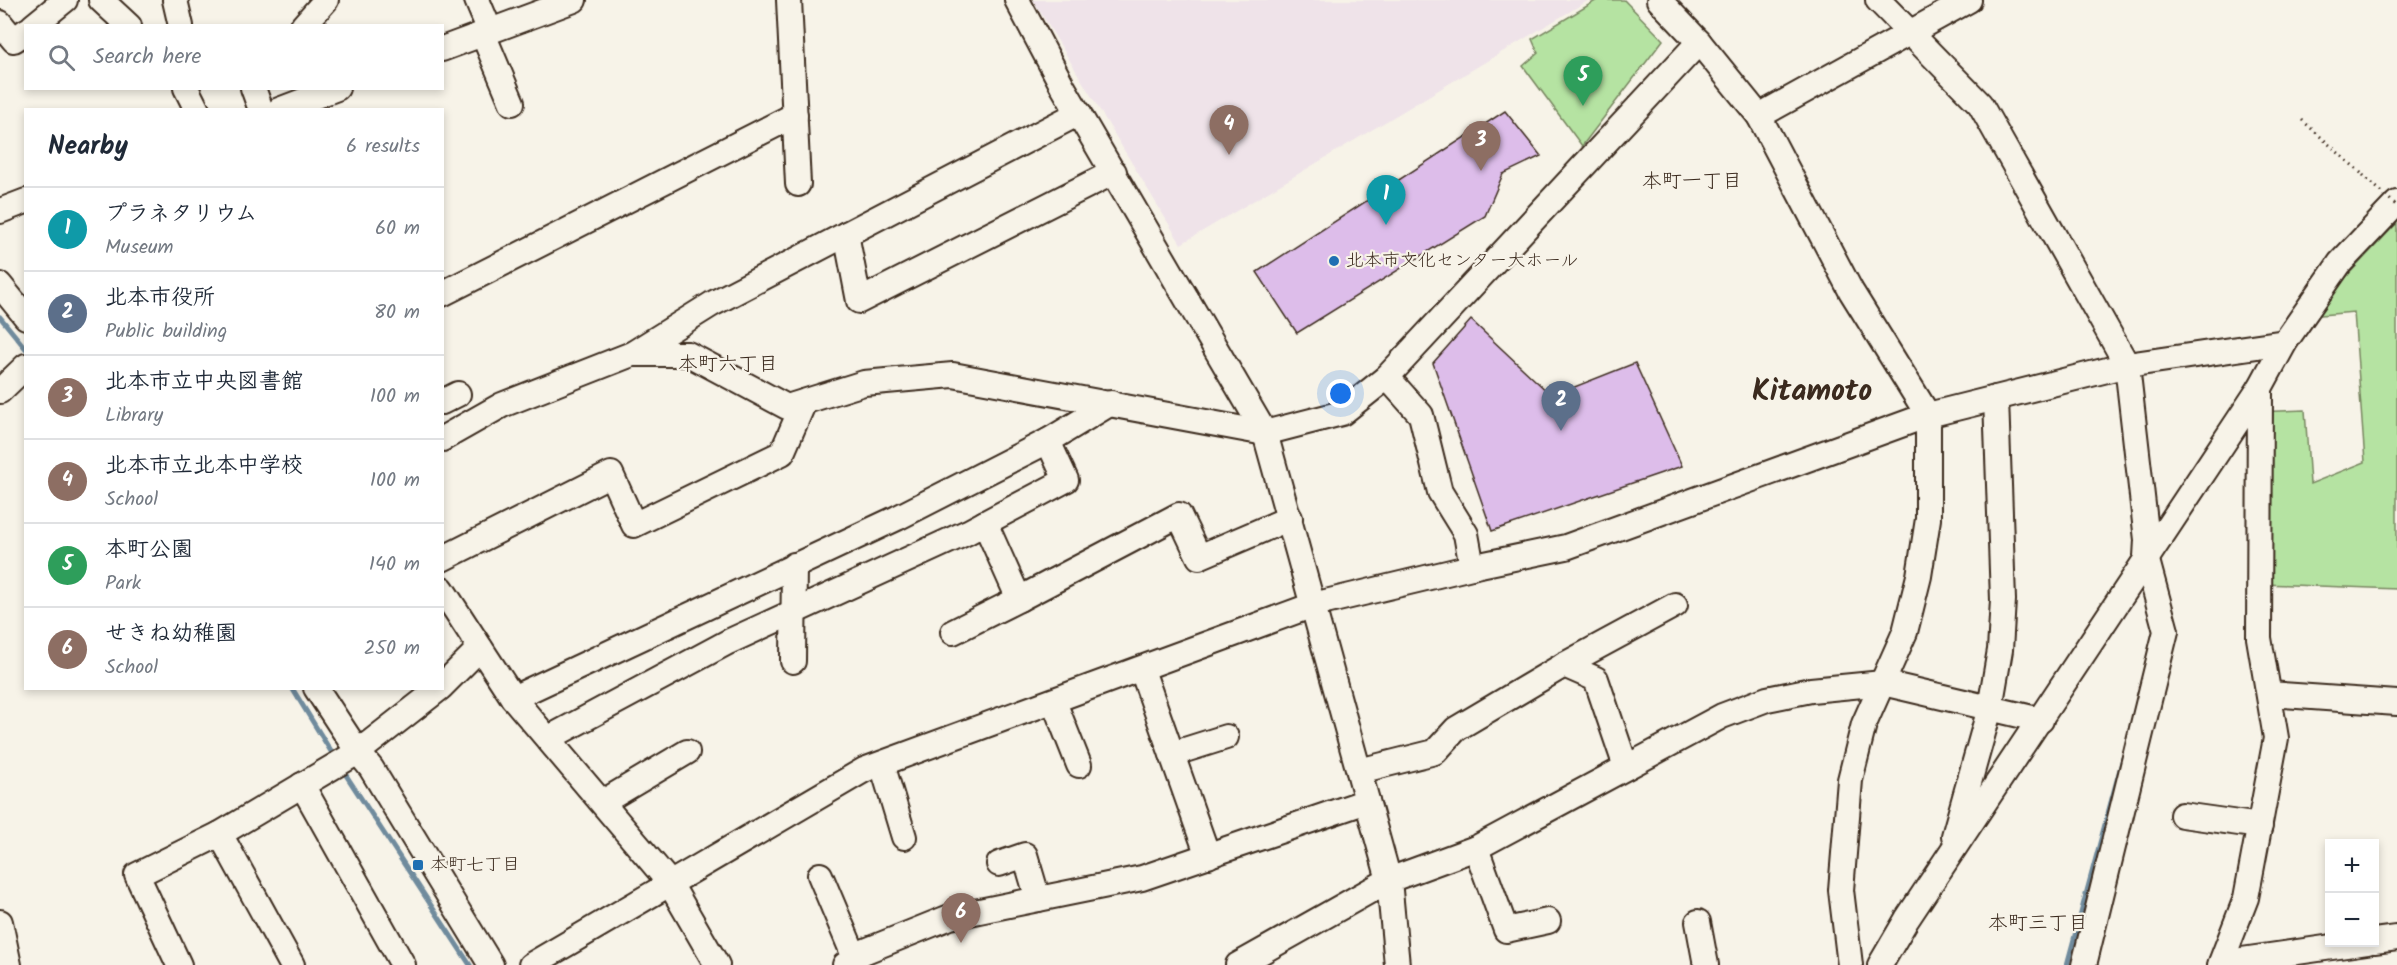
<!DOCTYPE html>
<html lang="en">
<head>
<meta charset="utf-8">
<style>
	body { margin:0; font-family:Kalam,"Klee One",sans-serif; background:#f6f6f7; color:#1f2937 }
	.controls { position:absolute; right:18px; bottom:18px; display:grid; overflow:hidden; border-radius:0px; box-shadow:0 3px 9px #0003 }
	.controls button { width:54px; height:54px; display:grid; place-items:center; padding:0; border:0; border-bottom:2px solid #e0e1e3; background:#fff; color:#1f2937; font:30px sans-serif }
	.you { position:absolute; left:1341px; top:394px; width:21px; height:21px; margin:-15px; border:4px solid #fff; border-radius:50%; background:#1a73e8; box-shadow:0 0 0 9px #1a73e833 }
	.badge { display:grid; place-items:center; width:39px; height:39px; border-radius:50%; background:#db2777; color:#fff; font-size:20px; font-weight:700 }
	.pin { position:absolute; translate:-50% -50px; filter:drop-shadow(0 2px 3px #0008) }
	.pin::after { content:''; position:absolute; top:32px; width:21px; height:18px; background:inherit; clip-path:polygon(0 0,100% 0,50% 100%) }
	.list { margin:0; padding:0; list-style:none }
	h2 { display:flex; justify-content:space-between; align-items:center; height:78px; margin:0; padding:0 24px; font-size:26px }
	h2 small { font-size:20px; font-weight:400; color:#747a83 }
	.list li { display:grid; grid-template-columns:39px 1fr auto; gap:18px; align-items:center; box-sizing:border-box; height:84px; padding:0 24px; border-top:2px solid #e0e1e3 }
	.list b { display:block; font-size:22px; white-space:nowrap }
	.list p { margin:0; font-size:20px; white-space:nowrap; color:#747a83 }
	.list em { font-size:20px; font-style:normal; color:#747a83 }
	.icon { flex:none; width:33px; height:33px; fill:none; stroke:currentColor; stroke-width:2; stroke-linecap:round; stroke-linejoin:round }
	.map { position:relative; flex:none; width:2397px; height:965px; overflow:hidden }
	.search { position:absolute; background:#fff; box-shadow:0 3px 9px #0003; left:24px; top:24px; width:420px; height:66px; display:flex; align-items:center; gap:15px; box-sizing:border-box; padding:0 21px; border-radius:0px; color:#747a83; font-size:22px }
	.panel { position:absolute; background:#fff; box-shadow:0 3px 9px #0003; left:24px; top:108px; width:420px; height:582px; border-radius:0px }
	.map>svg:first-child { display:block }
	.built { fill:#efe3e9 }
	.green { fill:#b5e3a2; stroke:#788660; stroke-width:1.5 }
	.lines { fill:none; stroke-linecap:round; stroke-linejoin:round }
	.stream { stroke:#6f8b9d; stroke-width:5 }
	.building { fill:#ddbdea; stroke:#3b2a1e; stroke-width:1.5 }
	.minor-casing { stroke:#3b2a1e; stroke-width:28 }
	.path { stroke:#3b2a1e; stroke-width:3; stroke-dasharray:1.5 4.5; stroke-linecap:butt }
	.minor { stroke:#f7f3e8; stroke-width:24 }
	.path-bridge { stroke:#3b2a1e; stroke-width:3; stroke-dasharray:1.5 4.5; stroke-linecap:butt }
	.poi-dot { fill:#1f6fb2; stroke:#f7f3e8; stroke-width:2 }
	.labels { text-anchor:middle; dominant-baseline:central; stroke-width:4.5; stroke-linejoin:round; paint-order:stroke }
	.poi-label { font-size:18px; fill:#3b2a1e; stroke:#f7f3e8; text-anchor:start }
	.neighbourhood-label { font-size:20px; fill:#3b2a1e; stroke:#f7f3e8 }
	.town-label { font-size:30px; font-weight:bold; fill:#3b2a1e; stroke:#f7f3e8 }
</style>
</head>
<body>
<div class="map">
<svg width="2397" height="965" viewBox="0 0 2397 965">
	<rect width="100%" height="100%" fill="#f7f3e8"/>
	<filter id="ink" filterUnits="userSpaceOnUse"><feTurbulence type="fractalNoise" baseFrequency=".0167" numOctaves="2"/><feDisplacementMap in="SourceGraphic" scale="12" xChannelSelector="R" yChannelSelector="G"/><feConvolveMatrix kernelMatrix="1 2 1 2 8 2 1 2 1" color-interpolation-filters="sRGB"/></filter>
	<g filter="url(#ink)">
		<path class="built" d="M1033,0H1589L1181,244Z"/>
		<g class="green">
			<path d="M1597,0H1624L1663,40L1582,146L1523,66L1538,53L1532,39Z"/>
			<path d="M2397,223V589L2263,584L2253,412L2305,410L2310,484L2365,462L2354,312L2309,316Z"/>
		</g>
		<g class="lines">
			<g class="stream">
				<path d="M0,317L26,349"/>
				<path d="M292,688L335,758"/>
				<path d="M342,769L470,965"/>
				<path d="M2067,965L2123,758"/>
			</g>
		</g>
		<g class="building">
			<path d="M1505,111L1541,156L1503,174L1485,216L1297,333L1257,272Z"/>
			<path d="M1471,320L1552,396L1635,363L1682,466L1492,531L1433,363Z"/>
		</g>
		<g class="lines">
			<g class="minor-casing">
				<g id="minor">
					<path d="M101,0L129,26"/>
					<path d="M175,0L181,26"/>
					<path d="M477,0L490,31"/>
					<path d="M789,0L798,184"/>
					<path d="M1017,0L1063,87L1265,433L1389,880L1397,965"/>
					<path d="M1659,0L1699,42L1759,116L1851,291L1928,415V519L1919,576L1905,632L1864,724L1850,780L1841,890L1850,965"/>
					<path d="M1878,0L1980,104L2127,365L2147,540L2146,557L2166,631L2084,965"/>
					<path d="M0,23L14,40L26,31"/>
					<path d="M33,26L65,0"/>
					<path d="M303,26L326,0"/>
					<path d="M483,34L512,103"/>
					<path d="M442,49L574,0"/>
					<path d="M186,88L197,110"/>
					<path d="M253,88L261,110"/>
					<path d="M279,110L337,88"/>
					<path d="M1759,116L1969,0"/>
					<path d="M0,211L26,201"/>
					<path d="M846,234L859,301L1114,172"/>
					<path d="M0,285L26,317"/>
					<path d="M442,294L795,115"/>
					<path d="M632,354H688L787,407L864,383L953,375L1265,433L1342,413L1387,377L1699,42"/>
					<path d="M1387,377L1421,415L1440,492L1466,534L1472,567"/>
					<path d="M0,391L26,366"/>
					<path d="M442,402L458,394"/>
					<path d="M442,439L502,405L632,354L712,304L1079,113"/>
					<path d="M442,559L611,474L634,525L782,453L804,402"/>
					<path d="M442,589L513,698L669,882L717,965"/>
					<path d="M1019,599L1179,515L1199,557L1290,518"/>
					<path d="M953,632L1019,599L985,523"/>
					<path d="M793,661L794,565"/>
					<path d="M1564,665L1596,679L1626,767"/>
					<path d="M1142,670L1208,856"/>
					<path d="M442,686L480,648"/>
					<path d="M316,688L358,752L371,768L491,965"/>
					<path d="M2269,694L2397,703"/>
					<path d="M513,698L897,518L1048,441L1111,403"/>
					<path d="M1054,702L1079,765"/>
					<path d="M549,738L728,642L968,532L1066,480L1048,441"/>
					<path d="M1172,754L1226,737"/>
					<path d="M882,764L904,837"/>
					<path d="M1359,771L1435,752L1456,729L1564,665L1675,605"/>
					<path d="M302,785L403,965"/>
					<path d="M603,802L687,752"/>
					<path d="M2182,815L2260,826"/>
					<path d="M220,834L292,965"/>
					<path d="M1954,836L1990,708L2000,650L2003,600L1996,398"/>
					<path d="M1476,848L1506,930L1548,921"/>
					<path d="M999,864L1025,855L1038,899"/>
					<path d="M820,875L855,958"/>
					<path d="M0,922L9,965"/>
					<path d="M1698,922L1706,965"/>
					<path d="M2374,941L2397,938"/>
					<path d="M2221,963L2367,942"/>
					<path d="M179,965L137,875L220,834L358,752L440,688"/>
					<path d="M531,965L864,770L1313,605L1480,565L1566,547L1928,415L2127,365L2285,342"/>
					<path d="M845,965L863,952L950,917L1142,878L1367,801"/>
					<path d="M1238,965L1389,880L1476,848L1722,716L1767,699L1811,690L1883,683L2041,720"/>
					<path d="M1880,965L1907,919L2260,388L2285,342L2340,263L2397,203"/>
					<path d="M2220,965L2246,898L2276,738L2259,638L2260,388"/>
				</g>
			</g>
			<path class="path" d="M2302,120L2363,175"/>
			<use href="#minor" class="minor"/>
			<path class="path-bridge" d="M2363,175L2397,206"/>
		</g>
	</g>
	<g class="poi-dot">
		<circle cx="1334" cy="261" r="6"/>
		<rect x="412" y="859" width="12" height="12" rx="3"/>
	</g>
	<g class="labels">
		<g class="poi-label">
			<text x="1346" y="261">北本市文化センター大ホール</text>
			<text x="430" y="865">本町七丁目</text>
		</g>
		<g class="neighbourhood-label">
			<text x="1692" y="182">本町一丁目</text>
			<text x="728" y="365">本町六丁目</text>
			<text x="2038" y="924">本町三丁目</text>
		</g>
		<g class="town-label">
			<text x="1812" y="392">Kitamoto</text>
		</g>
	</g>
</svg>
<div class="controls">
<button>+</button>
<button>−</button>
</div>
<div class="you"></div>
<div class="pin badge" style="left:1386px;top:225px;background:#0f9aa8">1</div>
<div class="pin badge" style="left:1561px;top:431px;background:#5c6f8a">2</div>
<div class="pin badge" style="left:1481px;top:171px;background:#8d6e63">3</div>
<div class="pin badge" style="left:1229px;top:155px;background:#8d6e63">4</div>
<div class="pin badge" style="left:1583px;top:106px;background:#2e9e5b">5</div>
<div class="pin badge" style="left:961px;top:943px;background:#8d6e63">6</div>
<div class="search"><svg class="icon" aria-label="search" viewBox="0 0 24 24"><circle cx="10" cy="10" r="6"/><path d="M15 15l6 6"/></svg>Search here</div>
<section class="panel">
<h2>Nearby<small>6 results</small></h2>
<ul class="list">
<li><span class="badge" style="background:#0f9aa8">1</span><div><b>プラネタリウム</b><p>Museum</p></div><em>60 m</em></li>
<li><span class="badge" style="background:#5c6f8a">2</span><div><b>北本市役所</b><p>Public building</p></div><em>80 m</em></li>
<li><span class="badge" style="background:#8d6e63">3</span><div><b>北本市立中央図書館</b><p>Library</p></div><em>100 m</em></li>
<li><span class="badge" style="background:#8d6e63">4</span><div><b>北本市立北本中学校</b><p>School</p></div><em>100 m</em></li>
<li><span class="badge" style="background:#2e9e5b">5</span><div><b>本町公園</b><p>Park</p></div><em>140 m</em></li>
<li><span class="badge" style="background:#8d6e63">6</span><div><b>せきね幼稚園</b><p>School</p></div><em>250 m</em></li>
</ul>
</section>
</div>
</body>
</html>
